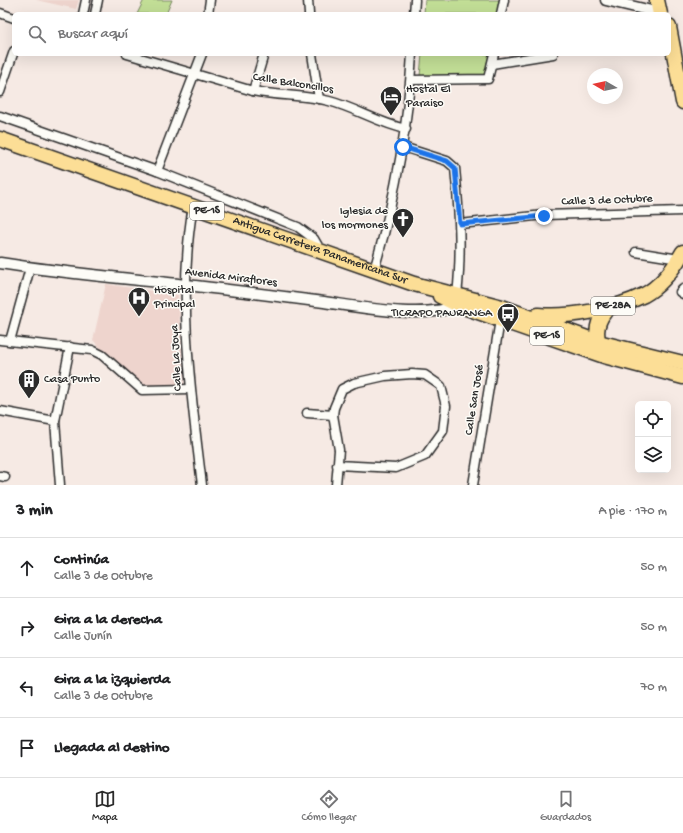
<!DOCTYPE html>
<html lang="es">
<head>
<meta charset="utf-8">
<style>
	body { margin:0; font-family:"Gochi Hand",sans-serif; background:#f6f6f6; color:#202124 }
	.controls { position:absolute; right:12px; bottom:12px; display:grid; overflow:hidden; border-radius:6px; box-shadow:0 4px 16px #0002 }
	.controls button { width:36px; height:36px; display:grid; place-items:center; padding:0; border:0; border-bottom:1px solid #e0e0e0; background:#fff; color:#202124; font:20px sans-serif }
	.compass { position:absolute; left:587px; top:68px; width:36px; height:36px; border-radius:50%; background:#fff; box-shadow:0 4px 16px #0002; rotate:279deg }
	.stop { position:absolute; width:12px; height:12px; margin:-9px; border:3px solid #1a73e8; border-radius:50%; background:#fff }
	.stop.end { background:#1a73e8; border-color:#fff; box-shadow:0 1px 4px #0008 }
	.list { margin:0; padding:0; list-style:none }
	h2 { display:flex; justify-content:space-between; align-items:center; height:52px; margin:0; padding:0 16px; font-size:17px }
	h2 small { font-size:13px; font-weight:400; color:#757577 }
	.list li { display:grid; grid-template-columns:26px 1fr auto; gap:12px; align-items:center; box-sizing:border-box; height:60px; padding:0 16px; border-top:1px solid #e0e0e0 }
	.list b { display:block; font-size:15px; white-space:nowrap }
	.list p { margin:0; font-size:13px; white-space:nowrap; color:#757577 }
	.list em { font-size:13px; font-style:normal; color:#757577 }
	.icon { flex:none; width:22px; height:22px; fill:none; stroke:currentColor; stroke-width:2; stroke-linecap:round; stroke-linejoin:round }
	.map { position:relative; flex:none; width:683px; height:485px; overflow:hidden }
	.search { position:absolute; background:#fff; box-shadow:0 4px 16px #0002; left:12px; right:12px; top:12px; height:44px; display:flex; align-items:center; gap:10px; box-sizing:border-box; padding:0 14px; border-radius:6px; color:#757577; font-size:15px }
	.sheet { height:292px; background:#fff }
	nav { display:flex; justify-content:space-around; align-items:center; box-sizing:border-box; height:56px; border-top:1px solid #e0e0e0; background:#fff; font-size:11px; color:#757577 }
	nav a { display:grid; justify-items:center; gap:2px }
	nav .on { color:#2b2b2b }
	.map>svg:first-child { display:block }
	.built { fill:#eed4cd }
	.green { fill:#c2de96; stroke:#768460 }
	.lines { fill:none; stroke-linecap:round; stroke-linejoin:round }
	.minor-casing { stroke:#2b2b2b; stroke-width:11 }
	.tertiary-casing { stroke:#2b2b2b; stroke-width:13 }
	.trunk-casing { stroke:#2b2b2b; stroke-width:17 }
	.minor { stroke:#fdfcf7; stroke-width:8 }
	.tertiary { stroke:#fdfcf7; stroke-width:10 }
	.trunk { stroke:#fcde96; stroke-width:14 }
	.route { stroke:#1a73e8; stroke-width:5 }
	.labels { text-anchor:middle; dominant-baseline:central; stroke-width:3; stroke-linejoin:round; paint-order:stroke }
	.shield { fill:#fdfcf7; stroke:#6a6a68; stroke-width:1 }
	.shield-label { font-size:11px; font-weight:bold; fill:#2b2b2b }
	.street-label { font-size:12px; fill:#2b2b2b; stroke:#fdfcf7 }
	.poi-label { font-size:12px; fill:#2b2b2b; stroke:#fdfcf7; text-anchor:start }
</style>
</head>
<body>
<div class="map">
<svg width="683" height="485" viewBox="0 0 683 485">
	<rect width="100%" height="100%" fill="#f6eae4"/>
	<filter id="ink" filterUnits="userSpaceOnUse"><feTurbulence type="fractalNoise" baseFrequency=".025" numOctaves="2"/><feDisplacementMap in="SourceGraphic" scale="8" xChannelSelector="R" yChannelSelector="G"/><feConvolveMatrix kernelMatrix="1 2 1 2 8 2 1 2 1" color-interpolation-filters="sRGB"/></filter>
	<g filter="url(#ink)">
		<g class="built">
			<path d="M36,0H79L76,9Z"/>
			<path d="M106,284L178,295L184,387L137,389L93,340Z"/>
		</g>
		<g class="green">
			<path d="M144,0H172L166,14H137Z"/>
			<path d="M425,0H499L497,14H424Z"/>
			<path d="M422,54H489L485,75L420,76Z"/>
		</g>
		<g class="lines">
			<g class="minor-casing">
				<g id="minor">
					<path d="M308,0L309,14"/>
					<path d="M0,13L14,18"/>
					<path d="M83,14L86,0"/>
					<path d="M95,14L98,0"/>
					<path d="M208,14L210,0"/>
					<path d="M414,14L415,0"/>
					<path d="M501,14L504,0"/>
					<path d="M127,54L253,91C278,96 305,95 329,101C356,108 378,123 406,129"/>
					<path d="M312,54L319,99"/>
					<path d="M492,64L553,54"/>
					<path d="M411,80L488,79L494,54"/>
					<path d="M253,91L264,54"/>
					<path d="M0,92L14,51"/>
					<path d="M0,116L157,171L298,227L314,239L321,251"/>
					<path d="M403,147L447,161L455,168C459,210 462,252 457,295"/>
					<path d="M157,171L202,54"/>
					<path d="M193,206C177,297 191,394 202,485"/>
					<path d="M460,224L544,215L683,211"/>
					<path d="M636,252L679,259"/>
					<path d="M374,270C395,199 408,128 412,54"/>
					<path d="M683,289L680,292L683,294"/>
					<path d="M0,340L92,350L102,355L142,390L190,389"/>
					<path d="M10,341L30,268"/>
					<path d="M0,411L55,421"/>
					<path d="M307,413L333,415"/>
					<path d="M0,476L5,477"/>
					<path d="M60,485L55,421L70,347"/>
					<path d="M336,485L339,450L333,415L334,408L342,389L354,383L385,376L412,374L425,375L441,386L446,406L443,431L425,456L396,468L337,465"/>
					<path d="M473,485L500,320"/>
				</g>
			</g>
			<g class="tertiary-casing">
				<g id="tertiary">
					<path d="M606,0L660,13"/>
					<path d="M0,263C62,273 124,278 186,285C232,290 278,296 324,302C360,307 426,320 458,305"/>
				</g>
			</g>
			<g class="trunk-casing">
				<g id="trunk">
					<path d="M657,0L660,14"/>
					<path d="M669,27L683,102"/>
					<path id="s1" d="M0,139L414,284L502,307L598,342L683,363"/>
					<path d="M440,296L458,305L604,356L683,377"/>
					<path d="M538,315C570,318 615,309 644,295C661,286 674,268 683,252"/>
					<path d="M601,348C594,334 597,319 609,307"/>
				</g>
			</g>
			<use href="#minor" class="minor"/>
			<use href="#tertiary" class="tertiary"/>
			<use href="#trunk" class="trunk"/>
		</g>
	</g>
	<g class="lines" filter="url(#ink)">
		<path class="route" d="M403,147L447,161L455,168L460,224L544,216"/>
	</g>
	<defs>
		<g id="hotel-pin" transform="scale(1.15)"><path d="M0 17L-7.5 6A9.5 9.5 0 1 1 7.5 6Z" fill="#2b2b2b" stroke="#fdfcf7"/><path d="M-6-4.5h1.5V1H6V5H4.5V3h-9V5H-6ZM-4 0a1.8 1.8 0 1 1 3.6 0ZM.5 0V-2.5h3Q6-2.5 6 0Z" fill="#fff"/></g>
		<g id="church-pin" transform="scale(1.15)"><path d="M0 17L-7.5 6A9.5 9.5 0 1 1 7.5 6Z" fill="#2b2b2b" stroke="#fdfcf7"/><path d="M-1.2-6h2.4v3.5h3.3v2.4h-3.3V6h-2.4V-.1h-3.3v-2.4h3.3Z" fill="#fff"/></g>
		<g id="hospital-pin" transform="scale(1.15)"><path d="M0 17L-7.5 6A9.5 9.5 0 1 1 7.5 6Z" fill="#2b2b2b" stroke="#fdfcf7"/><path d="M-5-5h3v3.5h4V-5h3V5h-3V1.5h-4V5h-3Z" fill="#fff"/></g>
		<g id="bus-pin" transform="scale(1.15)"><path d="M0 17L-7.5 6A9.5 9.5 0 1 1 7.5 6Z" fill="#2b2b2b" stroke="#fdfcf7"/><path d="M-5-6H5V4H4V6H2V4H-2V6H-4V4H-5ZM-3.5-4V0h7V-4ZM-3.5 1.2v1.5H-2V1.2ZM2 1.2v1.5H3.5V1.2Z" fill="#fff"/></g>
		<g id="building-pin" transform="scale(1.15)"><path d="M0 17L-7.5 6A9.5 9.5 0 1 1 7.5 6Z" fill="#2b2b2b" stroke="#fdfcf7"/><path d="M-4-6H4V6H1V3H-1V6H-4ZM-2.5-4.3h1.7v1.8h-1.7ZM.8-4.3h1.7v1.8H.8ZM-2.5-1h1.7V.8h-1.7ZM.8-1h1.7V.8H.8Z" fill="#fff"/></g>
	</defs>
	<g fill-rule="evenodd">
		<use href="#hotel-pin" x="391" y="97"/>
		<use href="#church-pin" x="403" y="219"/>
		<use href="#hospital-pin" x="139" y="298"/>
		<use href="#bus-pin" x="508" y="314"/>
		<use href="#building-pin" x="29" y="380"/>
	</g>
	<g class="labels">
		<g class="shield">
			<rect x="190" y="202" width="34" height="18" rx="3"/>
			<rect x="591" y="297" width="44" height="18" rx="3"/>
			<rect x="530" y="327" width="34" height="18" rx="3"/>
		</g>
		<g class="shield-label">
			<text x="207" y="211">PE-1S</text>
			<text x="613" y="306">PE-28A</text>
			<text x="547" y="336">PE-1S</text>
		</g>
		<g class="street-label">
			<text transform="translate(293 84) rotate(9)">Calle Balconcillos</text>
			<text transform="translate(607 201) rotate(-2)">Calle 3 de Octubre</text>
			<text stroke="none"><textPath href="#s1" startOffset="339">Antigua Carretera Panamericana Sur</textPath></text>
			<text transform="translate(231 278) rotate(7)">Avenida Miraflores</text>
			<text transform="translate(177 358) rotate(-93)">Calle La Joya</text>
			<text transform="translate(475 400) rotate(-81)">Calle San José</text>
		</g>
		<g class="poi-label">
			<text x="406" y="90">Hostal El<tspan x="406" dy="14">Paraiso</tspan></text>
			<text x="388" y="212" text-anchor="end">Iglesia de<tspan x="388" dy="14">los mormones</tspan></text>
			<text x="154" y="291">Hospital<tspan x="154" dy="14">Principal</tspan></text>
			<text x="492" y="314" text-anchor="end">TICRAPO PAURANGA</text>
			<text x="44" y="380">Casa Punto</text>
		</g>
	</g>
</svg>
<div class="controls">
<button><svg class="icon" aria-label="locate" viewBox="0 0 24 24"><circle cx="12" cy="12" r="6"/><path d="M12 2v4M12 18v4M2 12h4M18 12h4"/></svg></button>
<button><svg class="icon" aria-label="layers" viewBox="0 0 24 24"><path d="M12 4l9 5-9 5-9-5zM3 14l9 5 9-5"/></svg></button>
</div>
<svg class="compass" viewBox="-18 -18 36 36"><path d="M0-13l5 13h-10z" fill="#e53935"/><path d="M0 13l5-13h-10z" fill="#757577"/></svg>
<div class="stop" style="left:403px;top:147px"></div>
<div class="stop end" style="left:544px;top:216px"></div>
<div class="search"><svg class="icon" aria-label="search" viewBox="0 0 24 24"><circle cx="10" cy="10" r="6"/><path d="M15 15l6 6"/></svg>Buscar aquí</div>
</div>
<section class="sheet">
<h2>3 min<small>A pie · 170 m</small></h2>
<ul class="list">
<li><svg class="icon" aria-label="ahead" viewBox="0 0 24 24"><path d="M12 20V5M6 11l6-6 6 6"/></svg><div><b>Continúa</b><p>Calle 3 de Octubre</p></div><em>50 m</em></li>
<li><svg class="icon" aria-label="right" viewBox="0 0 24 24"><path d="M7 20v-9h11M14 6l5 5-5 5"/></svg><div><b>Gira a la derecha</b><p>Calle Junín</p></div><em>50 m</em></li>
<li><svg class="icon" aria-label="left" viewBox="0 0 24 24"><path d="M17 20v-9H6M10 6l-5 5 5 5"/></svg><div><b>Gira a la izquierda</b><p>Calle 3 de Octubre</p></div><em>70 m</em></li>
<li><svg class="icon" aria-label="arrive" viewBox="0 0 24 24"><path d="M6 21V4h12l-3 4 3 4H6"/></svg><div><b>Llegada al destino</b></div></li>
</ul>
</section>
<nav>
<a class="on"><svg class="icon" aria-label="map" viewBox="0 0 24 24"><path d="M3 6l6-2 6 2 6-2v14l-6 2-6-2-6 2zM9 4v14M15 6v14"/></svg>Mapa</a>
<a><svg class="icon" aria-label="directions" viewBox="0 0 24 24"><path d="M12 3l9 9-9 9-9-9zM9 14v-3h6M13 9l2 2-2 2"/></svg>Cómo llegar</a>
<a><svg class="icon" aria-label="saved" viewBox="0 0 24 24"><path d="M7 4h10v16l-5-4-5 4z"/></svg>Guardados</a>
</nav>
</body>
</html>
